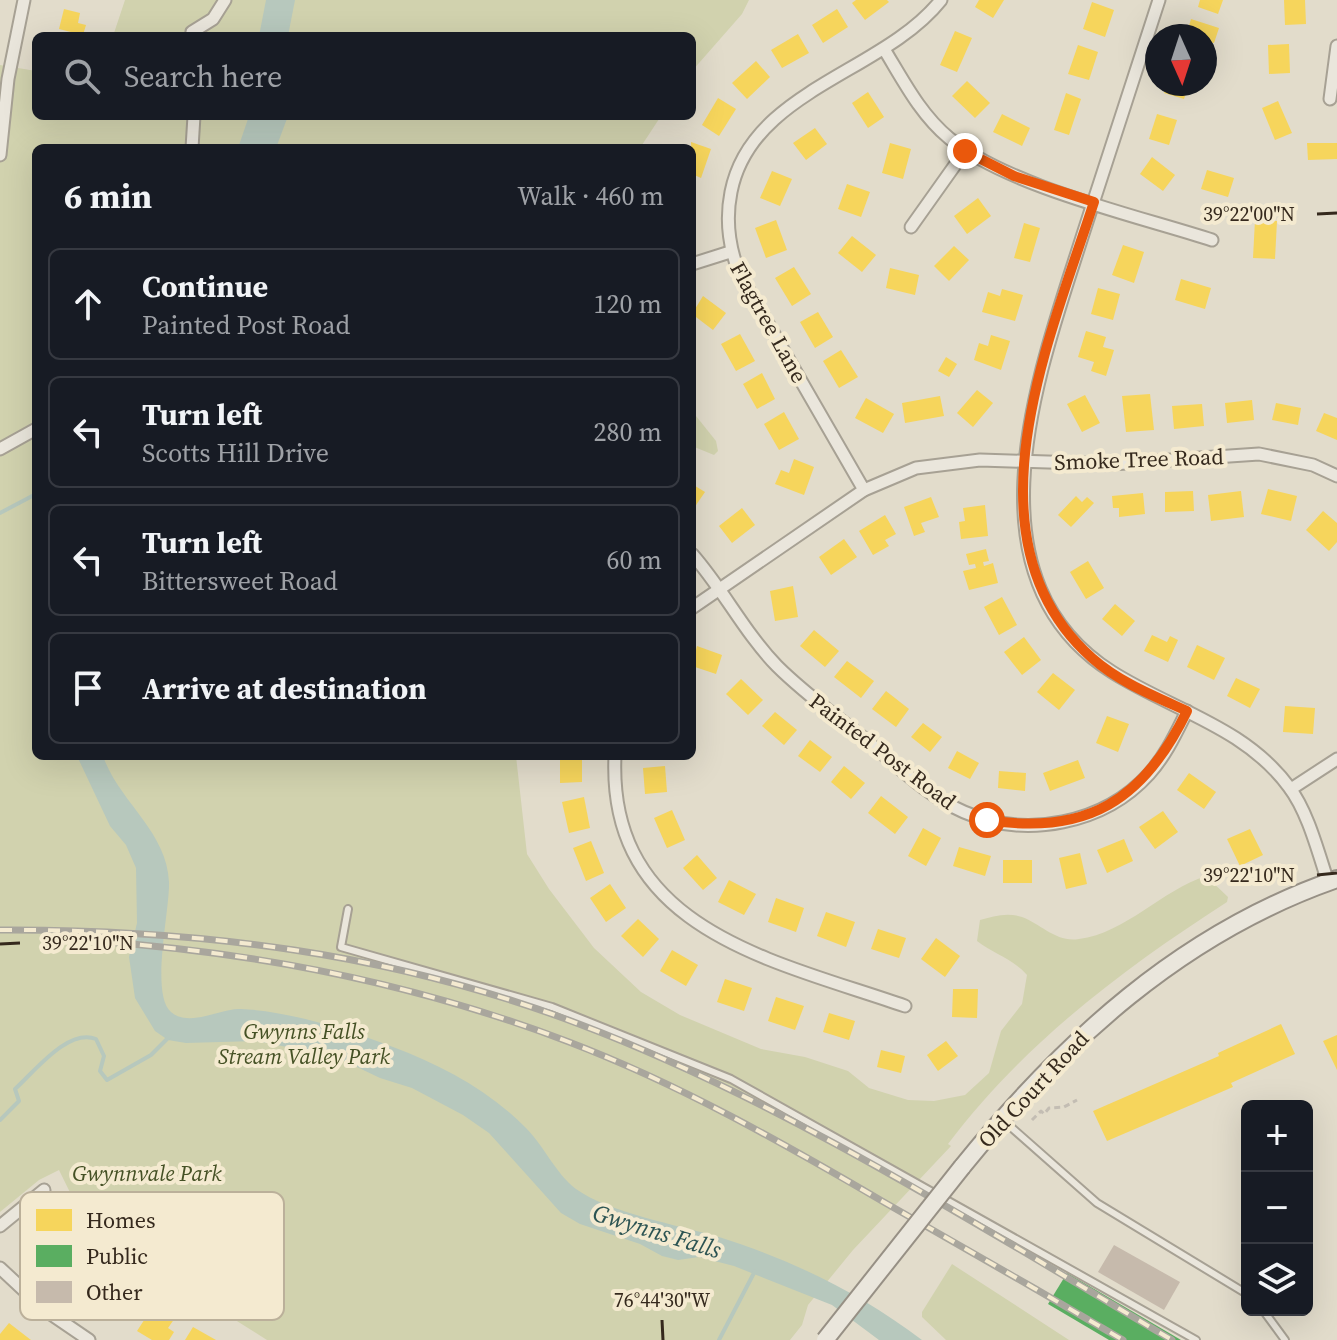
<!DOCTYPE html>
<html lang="en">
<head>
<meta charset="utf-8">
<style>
	body { margin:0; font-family:"Source Serif 4",serif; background:#20242c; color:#f1f3f6 }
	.controls { position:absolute; right:24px; bottom:24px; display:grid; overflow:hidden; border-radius:12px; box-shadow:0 8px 32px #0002 }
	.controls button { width:72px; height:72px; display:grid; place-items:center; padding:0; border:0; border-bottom:2px solid #363941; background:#171b24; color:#f1f3f6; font:40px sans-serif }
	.compass { position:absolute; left:1145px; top:24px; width:72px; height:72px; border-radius:50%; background:#171b24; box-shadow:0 8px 32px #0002; rotate:177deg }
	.stop { position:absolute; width:24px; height:24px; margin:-18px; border:6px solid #ea580c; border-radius:50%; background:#fff }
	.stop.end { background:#ea580c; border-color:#fff; box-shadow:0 2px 8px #0008 }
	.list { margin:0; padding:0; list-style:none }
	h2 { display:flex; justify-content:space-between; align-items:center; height:104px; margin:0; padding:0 32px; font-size:34px }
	h2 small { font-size:26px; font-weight:400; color:#9ea1a6 }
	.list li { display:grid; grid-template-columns:52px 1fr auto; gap:24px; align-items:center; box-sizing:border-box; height:112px; margin:0 16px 16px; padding:0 16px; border:2px solid #363941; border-radius:12px }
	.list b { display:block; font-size:30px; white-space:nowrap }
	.list p { margin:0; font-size:26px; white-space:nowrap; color:#9ea1a6 }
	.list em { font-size:26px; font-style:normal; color:#9ea1a6 }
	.icon { flex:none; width:44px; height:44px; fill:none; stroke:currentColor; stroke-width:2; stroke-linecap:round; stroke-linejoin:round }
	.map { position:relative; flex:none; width:1337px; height:1340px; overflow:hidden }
	.search { position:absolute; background:#171b24; box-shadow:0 8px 32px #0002; left:32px; top:32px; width:664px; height:88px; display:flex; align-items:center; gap:20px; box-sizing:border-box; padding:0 28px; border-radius:12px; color:#9ea1a6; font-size:30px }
	.panel { position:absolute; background:#171b24; box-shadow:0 8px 32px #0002; left:32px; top:144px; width:664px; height:616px; border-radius:12px }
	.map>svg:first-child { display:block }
	.green { fill:#d1d2ae }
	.water { fill:#b7c8bd }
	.homes { fill:#f6d55c }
	.public { fill:#5aae61 }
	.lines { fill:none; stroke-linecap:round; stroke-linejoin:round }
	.stream { stroke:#b7c8bd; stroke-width:4 }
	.building { fill:#c6baac }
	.lane-casing { stroke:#a7a194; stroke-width:10 }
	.street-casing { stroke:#a7a194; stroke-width:15 }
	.secondary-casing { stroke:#979085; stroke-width:20 }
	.path { stroke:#c3bdb3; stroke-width:3; stroke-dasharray:6 4; stroke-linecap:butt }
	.lane { stroke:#eae6dc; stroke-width:6 }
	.street { stroke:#eae6dc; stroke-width:11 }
	.secondary { stroke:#eae6dc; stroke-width:16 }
	.rail-casing { stroke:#a9a69d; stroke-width:7 }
	.rail { stroke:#f4ead0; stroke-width:4; stroke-dasharray:12; stroke-linecap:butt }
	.secondary-bridge-casing { stroke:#979085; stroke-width:20; stroke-linecap:butt }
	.secondary-bridge { stroke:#eae6dc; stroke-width:16 }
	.route { stroke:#ea580c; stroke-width:10 }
	.ticks { fill:none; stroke:#35291d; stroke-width:3 }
	.labels { text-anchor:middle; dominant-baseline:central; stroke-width:8; stroke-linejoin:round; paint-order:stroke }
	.street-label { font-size:22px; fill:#35291d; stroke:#f4ead0 }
	.park-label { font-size:22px; font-style:italic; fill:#455125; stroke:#f4ead0 }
	.water-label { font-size:24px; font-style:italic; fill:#2d5453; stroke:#f4ead0 }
	.key { fill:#f4ead0; stroke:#bbb09a; stroke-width:2 }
	.key-label { font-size:22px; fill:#35291d }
	.ticks-label { font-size:20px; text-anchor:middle; fill:#35291d; stroke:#f4ead0; stroke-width:8; stroke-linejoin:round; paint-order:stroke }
</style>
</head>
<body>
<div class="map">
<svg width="1337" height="1340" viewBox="0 0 1337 1340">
	<rect width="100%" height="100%" fill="#e2dccb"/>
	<g class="green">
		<path d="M125,0H749L742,14L692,71V36H113Z"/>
		<path d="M0,65L36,71V116H661L640,148H36V756H516L527,854L549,889L594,948L641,992L680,1015L761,1049L805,1057L848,1071L869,1088L908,1100L934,1101L965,1095L989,1073L1001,1031L1022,1004L1027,975C1013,959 994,954 977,941L980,920C993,916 1008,912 1022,917C1041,924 1057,943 1079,939C1126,933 1162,890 1206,876L1228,897L1227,902C1123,969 1023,1044 948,1144L951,1146L853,1250L808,1305L802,1325L790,1340H267L87,1227L59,1170L39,1180L0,1212Z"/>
		<path d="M692,411L716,441L718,451L714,455L692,446Z"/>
		<path d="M952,1264L1069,1340H946L922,1317V1312Z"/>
	</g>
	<g class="water">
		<path d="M266,0H295L288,36H259Z"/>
		<path d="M249,116H288L276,148H238Z"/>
		<path d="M77,756H103C119,802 167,831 169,882C170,910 150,994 171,1012C190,1028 220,1008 241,1009C289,1011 349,1030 393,1047C441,1065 490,1091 526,1128C544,1146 556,1174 576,1189C609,1213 678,1225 719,1237C792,1260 860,1293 922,1340H879L832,1305L734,1266L699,1257L678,1260L662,1256L640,1244L580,1224L561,1213L489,1133L463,1115L412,1088L380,1078L334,1056L256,1041L186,1043L168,1040L155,1031L135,998L129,957L137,923L136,868L126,845L110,826Z"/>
	</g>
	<g class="homes">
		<path d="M856,0H887L889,2L865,20L852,3Z"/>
		<path d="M979,0H1004L993,18L975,7Z"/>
		<path d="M1200,0H1223L1218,14L1198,7Z"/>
		<path d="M1284,0H1305L1306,24L1285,25Z"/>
		<path d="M1092,2L1114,10L1105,37L1083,29Z"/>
		<path d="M64,9L80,13L78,23L86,25L83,35L59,29Z"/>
		<path d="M837,9L848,27L823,43L812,25Z"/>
		<path d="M1191,19L1219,28L1214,43L1205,41V36H1186Z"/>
		<path d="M955,31L972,38L957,72L940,65Z"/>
		<path d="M798,34L809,53L782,68L771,50Z"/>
		<path d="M1289,44L1290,73L1269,74L1268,45Z"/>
		<path d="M1078,45L1098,52L1089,80L1068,74Z"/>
		<path d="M756,61L770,77L747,99L732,83Z"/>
		<path d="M967,81L990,103L975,118L952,96Z"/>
		<path d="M1167,84H1189L1184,99L1164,93Z"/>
		<path d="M868,92L884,117L868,128L852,103Z"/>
		<path d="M1066,93L1081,99L1069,135L1054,130Z"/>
		<path d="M718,98L736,109L719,136L702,125Z"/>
		<path d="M1278,101L1292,133L1275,140L1262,108Z"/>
		<path d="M1002,114L1030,128L1022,146L993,132Z"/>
		<path d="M1157,114L1177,120L1169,145L1149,139Z"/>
		<path d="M815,128L827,144L806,160L793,143Z"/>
		<path d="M691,142L711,149L701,178L692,174Z"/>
		<path d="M890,143L911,149L903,179L882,173Z"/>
		<path d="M1307,143H1337V159L1308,160Z"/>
		<path d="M1152,157L1175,175L1163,191L1140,174Z"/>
		<path d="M1207,170L1234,178L1228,197L1201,189Z"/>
		<path d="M772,171L792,179L780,206L760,198Z"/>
		<path d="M847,184L870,192L861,217L838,209Z"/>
		<path d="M978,198L991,216L967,234L954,216Z"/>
		<path d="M776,220L787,250L766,258L755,228Z"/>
		<path d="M1255,220L1277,221L1275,259L1253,258Z"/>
		<path d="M1024,223L1040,228L1030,262L1014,258Z"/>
		<path d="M852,236L876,255L862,272L838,253Z"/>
		<path d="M1123,245L1144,252L1134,283L1112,275Z"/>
		<path d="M954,246L969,260L949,281L934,266Z"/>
		<path d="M794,267L811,294L792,306L775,278Z"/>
		<path d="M890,268L919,275L915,295L886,288Z"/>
		<path d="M1181,279L1211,288L1205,309L1175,300Z"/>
		<path d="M1098,288L1120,294L1113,320L1091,314Z"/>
		<path d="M1002,289L1023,295L1015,321L982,312L988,292L1000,296Z"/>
		<path d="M703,296L726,313L713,330L692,314Z"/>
		<path d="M818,312L833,337L815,348L800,322Z"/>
		<path d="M1086,331L1106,337L1103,347L1114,350L1106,376L1091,371L1094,362L1078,357Z"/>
		<path d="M740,334L755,361L736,371L721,344Z"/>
		<path d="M991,335L1010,341L1001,370L974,360L979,343L988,346Z"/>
		<path d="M841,350L858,377L839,388L823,361Z"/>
		<path d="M946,357L957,364L949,377L938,371Z"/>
		<path d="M762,373L775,399L757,409L743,384Z"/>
		<path d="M977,390L993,403L973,427L957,413Z"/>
		<path d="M1150,394L1154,430L1126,432L1122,396Z"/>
		<path d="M1085,395L1100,423L1082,432L1067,404Z"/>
		<path d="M940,396L944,416L905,423L902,403Z"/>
		<path d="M866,398L894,414L883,433L855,418Z"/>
		<path d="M1252,400L1254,420L1227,423L1225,403Z"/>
		<path d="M1276,403L1301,408L1298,425L1272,420Z"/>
		<path d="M1202,404L1204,426L1174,429L1172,406Z"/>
		<path d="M784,412L799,439L779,450L764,424Z"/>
		<path d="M1324,413L1337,418V440L1316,431Z"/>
		<path d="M794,459L814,467L804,495L775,484L781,470L789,473Z"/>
		<path d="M692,484L705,492L692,511Z"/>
		<path d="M1268,489L1297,496L1291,521L1261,514Z"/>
		<path d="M1193,491L1194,511L1165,512V492Z"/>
		<path d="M1241,491L1244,517L1211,521L1208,495Z"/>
		<path d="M1143,493L1145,514L1119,517V508H1113L1112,496Z"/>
		<path d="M1076,496L1082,502L1087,497L1094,503L1071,527L1058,515Z"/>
		<path d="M931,497L939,517L921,523L925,532L914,536L904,507Z"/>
		<path d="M985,505L988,536L961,539L959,522L965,521L963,508Z"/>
		<path d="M742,508L755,525L732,543L719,526Z"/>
		<path d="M1323,511L1337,523V542L1329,551L1306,530Z"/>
		<path d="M885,515L896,534L885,540L889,546L873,555L859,531Z"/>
		<path d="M844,539L857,557L831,575L819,557Z"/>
		<path d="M986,549L989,561L983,562L984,566L993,563L998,583L969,590L963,571L976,568L975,564L969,565L966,554Z"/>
		<path d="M1088,561L1104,588L1086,599L1070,572Z"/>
		<path d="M793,586L798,617L775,621L770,591Z"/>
		<path d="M1002,597L1017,625L999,635L984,607Z"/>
		<path d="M1115,604L1135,621L1122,636L1102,619Z"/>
		<path d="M814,630L839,651L825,667L800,646Z"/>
		<path d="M1152,635L1167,642L1170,636L1178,640L1168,662L1144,651Z"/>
		<path d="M1024,637L1041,660L1022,675L1004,652Z"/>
		<path d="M1197,645L1225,658L1214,680L1187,667Z"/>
		<path d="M697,646L722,655L716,674L692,666Z"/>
		<path d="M847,661L874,681L861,698L834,677Z"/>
		<path d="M1053,673L1075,690L1059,710L1037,692Z"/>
		<path d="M1236,678L1260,689L1250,708L1227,696Z"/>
		<path d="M741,679L763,700L748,715L726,694Z"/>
		<path d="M886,691L909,709L896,727L872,709Z"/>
		<path d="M1285,706L1315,708L1313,734L1283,732Z"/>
		<path d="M775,712L797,730L784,745L762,726Z"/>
		<path d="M1107,716L1129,724L1118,752L1096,743Z"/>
		<path d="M923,723L942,737L930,752L911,737Z"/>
		<path d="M810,740L832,757L820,772L798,756Z"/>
		<path d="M957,751L979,763L970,779L948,768Z"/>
		<path d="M560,756H582V782L560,783Z"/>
		<path d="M1078,760L1085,778L1050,791L1043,773Z"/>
		<path d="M665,766L667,792L645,794L643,768Z"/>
		<path d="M844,766L865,783L851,799L831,782Z"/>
		<path d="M999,771L1026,773L1025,791L998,788Z"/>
		<path d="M1189,773L1216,792L1204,809L1177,790Z"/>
		<path d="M881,796L908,817L895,834L868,813Z"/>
		<path d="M584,797L590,828L569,833L562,802Z"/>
		<path d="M672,810L685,840L667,848L654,818Z"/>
		<path d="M1163,811L1178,832L1155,849L1139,827Z"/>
		<path d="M923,828L941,838L926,866L908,856Z"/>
		<path d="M1250,829L1263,855L1240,866L1227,839Z"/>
		<path d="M1124,839L1133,861L1107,873L1097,850Z"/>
		<path d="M591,841L604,873L586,881L573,848Z"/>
		<path d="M959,847L991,856L985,876L953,866Z"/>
		<path d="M1080,853L1087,884L1066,889L1059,858Z"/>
		<path d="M697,855L717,878L703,890L683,868Z"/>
		<rect x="1003" y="860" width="29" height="23"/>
		<path d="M729,880L756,894L744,915L718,902Z"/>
		<path d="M610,884L626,908L606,922L590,898Z"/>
		<path d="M776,898L804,908L796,932L768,922Z"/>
		<path d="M826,912L855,922L846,947L817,936Z"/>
		<path d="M638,919L659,939L643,957L621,936Z"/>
		<path d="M878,929L906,938L899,958L871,949Z"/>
		<path d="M936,938L960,956L945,977L921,959Z"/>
		<path d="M672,950L698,965L686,986L660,971Z"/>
		<path d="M725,979L752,988L744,1011L717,1002Z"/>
		<path d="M953,989H978L977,1018L952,1017Z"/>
		<path d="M776,997L804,1006L795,1030L768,1021Z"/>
		<path d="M829,1013L855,1021L849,1040L823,1032Z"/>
		<path d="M1281,1024L1295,1054L1231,1083L1233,1087L1107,1141L1093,1111L1219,1056L1218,1053Z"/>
		<path d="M1337,1035V1070L1323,1041Z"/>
		<path d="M946,1041L958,1056L938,1071L927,1055Z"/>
		<path d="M881,1050L905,1056L901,1073L877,1067Z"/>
		<path d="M156,1302L177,1315L168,1328L174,1332L169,1340H152L137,1331Z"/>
		<path d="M9,1323L31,1340H0V1334Z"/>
		<path d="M193,1327L216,1340H185Z"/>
	</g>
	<path class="public" d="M1067,1273L1181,1340H1109L1048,1304Z"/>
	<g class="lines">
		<g class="stream">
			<path d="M0,513L36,494"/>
			<path d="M0,1120L19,1101L15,1089C35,1071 68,1028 96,1039L104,1056L100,1071L107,1080L151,1055L170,1036"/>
			<path d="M719,1340L755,1271"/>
		</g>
	</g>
	<path class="building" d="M1114,1245L1180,1282L1164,1310L1098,1272Z"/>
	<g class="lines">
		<g class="lane-casing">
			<g id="lane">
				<path d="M348,909L341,947L552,1007L731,1079L1196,1340"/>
				<path d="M1004,1121L1097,1203L1247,1294"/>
				<path d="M1263,1310L1285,1340"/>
			</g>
		</g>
		<g class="street-casing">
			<g id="street">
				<path d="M1159,0C1134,77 1109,154 1084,231C1042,364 959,575 1112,672C1172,710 1245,727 1289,787C1308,812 1318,852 1328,882"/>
				<path d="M193,36L192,32L213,19L225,0"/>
				<path d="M884,49C903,80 920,114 949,138C1006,186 1138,216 1212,240"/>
				<path d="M1330,99L1337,46"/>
				<path d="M192,148L194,116"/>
				<path d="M0,155L8,79L24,0"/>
				<path d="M911,227L965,151"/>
				<path d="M692,264L730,252"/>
				<path d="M0,449L36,429"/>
				<path d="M864,490L740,275C729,248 725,222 731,192C751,90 883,73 941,0"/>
				<path d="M692,554C723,589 744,632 777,666C804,693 836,716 866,740C897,765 927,796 964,812C1026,839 1104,824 1149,774C1166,755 1176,733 1187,711"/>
				<path d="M692,608L864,490L916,468L980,460L1112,464L1259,454L1313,465L1337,476"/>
				<path d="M615,756C607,931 776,961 905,1006"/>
				<path d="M1291,789L1337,759"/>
				<path d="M0,1226L44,1190"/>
				<path d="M0,1268L45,1310L89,1340"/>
			</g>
		</g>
		<g class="secondary-casing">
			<path id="secondary" d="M962,1167C1063,1042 1181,933 1337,879"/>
		</g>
		<path class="path" d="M1032,1120L1041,1111L1044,1114L1049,1108L1064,1107L1077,1100"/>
		<use href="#lane" class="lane"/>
		<use href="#street" class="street"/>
		<use href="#secondary" class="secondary"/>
		<g class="rail-casing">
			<g id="rail">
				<path d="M0,930C198,929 393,953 579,1024C785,1102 982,1228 1172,1340"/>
				<path d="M92,941C256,952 415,983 569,1042C679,1084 781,1142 882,1201C963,1247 1043,1293 1123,1340"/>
			</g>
		</g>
		<use href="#rail" class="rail"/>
		<g class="secondary-bridge-casing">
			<path id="secondary-bridge" d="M825,1340L962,1167"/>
		</g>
		<use href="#secondary-bridge" class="secondary-bridge"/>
	</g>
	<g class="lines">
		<path class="route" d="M965,151L1014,176L1094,202C1050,338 960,541 1092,658C1119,682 1154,696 1187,711C1144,800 1087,836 987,820"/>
	</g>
	<path class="ticks" d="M1317,214L1337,213M1317,875L1337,873M0,944L20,943M662,1320L663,1340"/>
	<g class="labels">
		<g class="street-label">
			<text transform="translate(769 322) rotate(61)">Flagtree Lane</text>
			<text transform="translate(1139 459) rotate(-2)">Smoke Tree Road</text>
			<text transform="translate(883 751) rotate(37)">Painted Post Road</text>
			<text transform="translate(1033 1089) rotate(-47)">Old Court Road</text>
		</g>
		<g class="park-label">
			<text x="304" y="1031">Gwynns Falls<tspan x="304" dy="25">Stream Valley Park</tspan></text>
			<text x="147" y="1173">Gwynnvale Park</text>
		</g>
		<g class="water-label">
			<text transform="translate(657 1231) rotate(17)">Gwynns Falls</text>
		</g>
	</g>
	<rect x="20" y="1192" width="264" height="128" rx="12" class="key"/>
	<rect x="36" y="1209" width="36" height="22" fill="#f6d55c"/>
	<rect x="36" y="1245" width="36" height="22" fill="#5aae61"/>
	<rect x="36" y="1281" width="36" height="22" fill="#c6baac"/>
	<g class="key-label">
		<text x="86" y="1228">Homes</text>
		<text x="86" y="1264">Public</text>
		<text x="86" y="1300">Other</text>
	</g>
	<g class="ticks-label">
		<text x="1249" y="221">39°22'00"N</text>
		<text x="1249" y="882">39°22'10"N</text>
		<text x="88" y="950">39°22'10"N</text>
		<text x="662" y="1307">76°44'30"W</text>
	</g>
</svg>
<div class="controls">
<button>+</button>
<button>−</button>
<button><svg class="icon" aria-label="layers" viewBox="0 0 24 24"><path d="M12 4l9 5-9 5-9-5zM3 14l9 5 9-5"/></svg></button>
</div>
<svg class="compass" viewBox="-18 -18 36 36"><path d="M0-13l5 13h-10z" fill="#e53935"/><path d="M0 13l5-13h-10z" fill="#9ea1a6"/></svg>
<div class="stop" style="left:987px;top:820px"></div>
<div class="stop end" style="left:965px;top:151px"></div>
<div class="search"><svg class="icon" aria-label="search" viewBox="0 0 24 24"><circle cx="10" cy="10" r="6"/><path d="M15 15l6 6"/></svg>Search here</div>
<section class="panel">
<h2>6 min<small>Walk · 460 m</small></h2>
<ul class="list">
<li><svg class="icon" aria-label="ahead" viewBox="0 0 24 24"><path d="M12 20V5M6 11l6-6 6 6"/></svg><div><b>Continue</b><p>Painted Post Road</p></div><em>120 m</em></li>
<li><svg class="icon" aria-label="left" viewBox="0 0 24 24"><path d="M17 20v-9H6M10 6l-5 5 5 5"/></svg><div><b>Turn left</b><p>Scotts Hill Drive</p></div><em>280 m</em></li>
<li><svg class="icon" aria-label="left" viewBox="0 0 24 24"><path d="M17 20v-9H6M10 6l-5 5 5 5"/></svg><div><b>Turn left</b><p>Bittersweet Road</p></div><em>60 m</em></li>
<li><svg class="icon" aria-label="arrive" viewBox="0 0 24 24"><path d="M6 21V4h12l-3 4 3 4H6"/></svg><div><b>Arrive at destination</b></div></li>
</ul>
</section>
</div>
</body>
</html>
